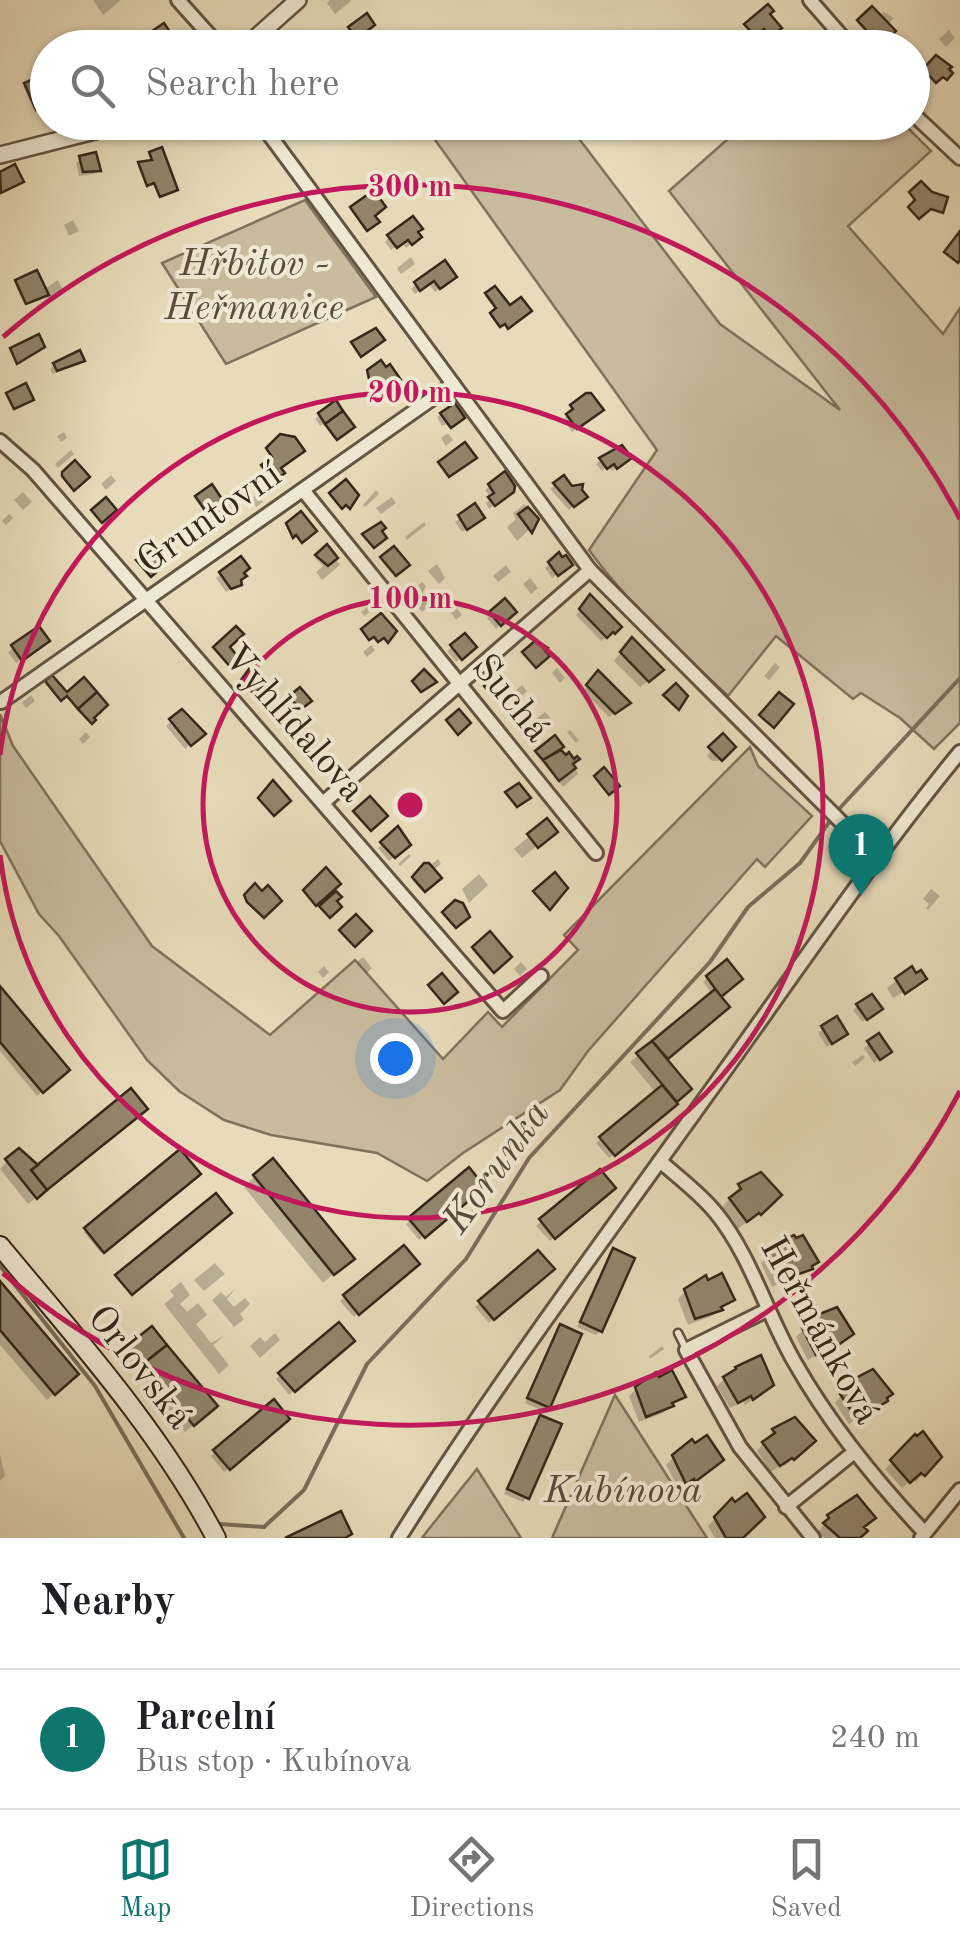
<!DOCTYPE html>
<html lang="en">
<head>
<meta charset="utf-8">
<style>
	body { margin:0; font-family:"Old Standard TT",serif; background:#f6f6f6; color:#202124 }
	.you { position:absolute; left:395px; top:1058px; width:35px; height:35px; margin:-25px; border:8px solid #fff; border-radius:50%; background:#1a73e8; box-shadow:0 0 0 15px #1a73e833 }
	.badge { display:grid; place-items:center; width:65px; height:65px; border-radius:50%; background:#0f766e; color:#fff; font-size:32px; font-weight:700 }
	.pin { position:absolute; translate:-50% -82px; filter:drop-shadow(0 2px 5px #0008) }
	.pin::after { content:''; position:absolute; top:52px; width:35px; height:30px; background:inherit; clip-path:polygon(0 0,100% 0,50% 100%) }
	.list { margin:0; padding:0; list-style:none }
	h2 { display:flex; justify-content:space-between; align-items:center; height:130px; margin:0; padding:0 40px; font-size:42px }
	h2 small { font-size:32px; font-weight:400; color:#757577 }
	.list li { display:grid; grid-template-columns:65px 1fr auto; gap:30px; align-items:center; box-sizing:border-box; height:140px; padding:0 40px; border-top:2px solid #e0e0e0 }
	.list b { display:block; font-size:38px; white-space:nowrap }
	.list p { margin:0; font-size:32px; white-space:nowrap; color:#757577 }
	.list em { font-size:32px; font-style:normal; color:#757577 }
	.icon { flex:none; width:55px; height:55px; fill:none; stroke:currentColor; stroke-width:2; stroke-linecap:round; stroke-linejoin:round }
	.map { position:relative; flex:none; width:960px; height:1538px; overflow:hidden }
	.search { position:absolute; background:#fff; box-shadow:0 2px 8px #0004; left:30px; right:30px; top:30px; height:110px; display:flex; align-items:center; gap:25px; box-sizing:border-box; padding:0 35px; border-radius:55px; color:#757577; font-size:38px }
	.sheet { height:270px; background:#fff }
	nav { display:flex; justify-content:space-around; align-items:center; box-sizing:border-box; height:140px; border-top:2px solid #e0e0e0; background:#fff; font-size:28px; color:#757577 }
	nav a { display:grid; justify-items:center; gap:5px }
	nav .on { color:#0f766e }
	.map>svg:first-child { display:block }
	.green { fill:#c9bc9e; stroke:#7f725c; stroke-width:2.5 }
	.shadow { fill:#0003 }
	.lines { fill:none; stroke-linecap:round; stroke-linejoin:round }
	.stream { stroke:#7b6e59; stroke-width:4 }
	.building { fill:#92856c; stroke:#352719; stroke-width:2.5 }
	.service-casing { stroke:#625441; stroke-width:11 }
	.minor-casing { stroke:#625441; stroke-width:18 }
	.tertiary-casing { stroke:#625441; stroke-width:20 }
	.secondary-casing { stroke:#352719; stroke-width:22 }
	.service { stroke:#efe8d2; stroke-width:6 }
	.minor { stroke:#efe8d2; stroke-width:12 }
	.tertiary { stroke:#efe8d2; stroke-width:15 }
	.secondary { stroke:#efe8d2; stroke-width:18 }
	.ring { fill:none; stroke:#c2185b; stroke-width:5 }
	.labels { text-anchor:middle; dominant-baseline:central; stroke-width:8; stroke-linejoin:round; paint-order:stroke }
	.park-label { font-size:38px; font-style:italic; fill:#5a4c3a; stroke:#efe8d2 }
	.street-label { font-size:38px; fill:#352719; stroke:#efe8d2 }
	.water-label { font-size:40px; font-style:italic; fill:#584b39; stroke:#efe8d2 }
	.centre { fill:#c2185b; stroke:#efe8d2; stroke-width:5 }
	.ring-label { font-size:30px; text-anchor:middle; font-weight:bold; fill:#c2185b; stroke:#efe8d2; stroke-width:8; stroke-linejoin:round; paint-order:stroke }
</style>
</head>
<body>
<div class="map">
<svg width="960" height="1538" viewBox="0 0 960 1538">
	<rect width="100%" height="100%" fill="#e7dbb9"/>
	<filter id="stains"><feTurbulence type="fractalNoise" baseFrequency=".002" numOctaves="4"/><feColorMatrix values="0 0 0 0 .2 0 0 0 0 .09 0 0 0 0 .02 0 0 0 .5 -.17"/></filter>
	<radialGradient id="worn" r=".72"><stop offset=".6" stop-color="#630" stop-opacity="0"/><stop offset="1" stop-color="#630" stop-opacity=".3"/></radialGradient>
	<g class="green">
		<path d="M423,123H567L720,324L840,410L669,191L746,123H903L931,151L848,226L943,334L960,308V723L934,749L900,718L861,693L853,699L776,636L728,696C679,650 629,605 589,550L657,450Z"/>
		<path d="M305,200L376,297L226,364L162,263Z"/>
		<path d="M0,714L13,746L152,946L270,1035L355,960L443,1059L488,1012L502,1027L578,950L564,935L750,747L758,766L812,816L765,867L757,859L588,1051L560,1090L463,1153L427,1181L377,1153L271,1135L224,1120L179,1091L147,1060L59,936L39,914L0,841Z"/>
		<path d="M615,1395L707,1538H552Z"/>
		<path d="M477,1469L521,1538H422L428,1530Z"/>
	</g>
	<g class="shadow">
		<path d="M93,0H121L103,15Z"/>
		<path d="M330,0H350L351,1L335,14L327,3Z"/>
		<path d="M872,9L879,16L884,12L894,18L887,25L893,31L878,45L857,23Z"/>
		<path d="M366,17L368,29L352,42L345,34Z"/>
		<path d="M949,30L955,38L946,47L939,39Z"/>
		<path d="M148,37L176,48H147L143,41Z"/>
		<path d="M48,83V104L34,110L24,87L40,89Z"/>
		<path d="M686,122H709L694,133Z"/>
		<path d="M150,154L174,191L158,197L153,183L146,185L138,166L151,163Z"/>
		<path d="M81,159L98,170L94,174L79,176L76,163Z"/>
		<path d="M73,220L79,231L69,236L64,225Z"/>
		<path d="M416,232L415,241L406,248L402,242L391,250L385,242L389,237Z"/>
		<path d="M411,257L415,264L401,274L397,268Z"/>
		<path d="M454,277L435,292L429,284L415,294L411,289L416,284Z"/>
		<path d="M58,280L64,293L59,297L50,302L46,295L24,304L15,284L43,290Z"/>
		<path d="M495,289L510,309L529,311L506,328L503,323L498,327L490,316L496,311L485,296Z"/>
		<path d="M82,361L53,374L50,369L55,365Z"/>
		<path d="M454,406L462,418L449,428L446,424L442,426L437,417Z"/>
		<path d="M571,407L596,414L572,432L564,420Z"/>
		<path d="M320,415L352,426L334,439L324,424L320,426L315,419Z"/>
		<path d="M64,432L67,438L61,442L57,436Z"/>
		<path d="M448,433L453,440L446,446L441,438Z"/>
		<path d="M71,450L74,454L58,468L55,464Z"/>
		<path d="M601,460L624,462L612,471L608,466L602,471L596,464Z"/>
		<path d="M111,475L116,481L106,490L101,484Z"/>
		<path d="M564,478L580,501L569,510L550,489Z"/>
		<path d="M490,486L506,496L489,509L486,503L491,498L485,490Z"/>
		<path d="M376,490L379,494L365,507L363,505Z"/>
		<path d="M23,492L32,502L23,510L14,500Z"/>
		<path d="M257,494L263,502L256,507L251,499Z"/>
		<path d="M392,497L396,503L381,514L376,508Z"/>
		<path d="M525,504L536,523L517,541L507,527L516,519L513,513Z"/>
		<path d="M474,507L477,522L462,532L455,522Z"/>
		<path d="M9,514L13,518L6,525L2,521Z"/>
		<path d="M424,522L426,525L407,540L405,537Z"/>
		<path d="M327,547L340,565L322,580L316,572L323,566L315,558Z"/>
		<path d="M558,555L565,569L552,578L545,568Z"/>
		<path d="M437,564L445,578L439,584L428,571Z"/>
		<path d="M506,565L511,572L498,582L493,576Z"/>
		<path d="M221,574L239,581V584L226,592L216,578Z"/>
		<path d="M530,578L538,588L531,594L523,584Z"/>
		<path d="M422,582L426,586L421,596L429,606L422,612L408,594Z"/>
		<path d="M505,602L514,612L496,629L487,618Z"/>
		<path d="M586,602L615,631L601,641L576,615Z"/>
		<path d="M371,604L374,608L365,616L361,612Z"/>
		<path d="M457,608L462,615L456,620L451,613Z"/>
		<path d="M39,630L42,645L16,663L8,652Z"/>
		<path d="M465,636L474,647L456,662L447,651Z"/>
		<path d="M371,645L375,650L367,657L363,652Z"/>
		<path d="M625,647L654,677L640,687L614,661Z"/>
		<path d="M775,663L780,667L769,680L764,676Z"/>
		<path d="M557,668L565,678L560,683L552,673Z"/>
		<path d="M594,677L623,707L609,717L583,691Z"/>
		<path d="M52,679L93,720L89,723L64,695L59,700L45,684Z"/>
		<path d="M522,685L527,691L522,696L516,690Z"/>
		<path d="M31,695L35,701L26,708L22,703Z"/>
		<path d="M545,712L551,719L537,729L532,722Z"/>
		<path d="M181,713L202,734L185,749L166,726Z"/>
		<path d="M570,730L579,740L576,743L567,732Z"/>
		<path d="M86,732L90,737L83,744L79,739Z"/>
		<path d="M722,737L733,747L718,761H712L707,756Z"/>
		<path d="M555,738L558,750L565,759L569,756L578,774L563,787L535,754Z"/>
		<path d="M547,822L554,832L522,858L514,849Z"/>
		<path d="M397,830L408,844L389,861L378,848Z"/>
		<path d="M409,854L411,856L400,866L398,864Z"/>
		<path d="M438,859L441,864L432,871L438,878L422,891L412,880Z"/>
		<path d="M479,874L488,885L469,903L462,889Z"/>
		<path d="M931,889L940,896L928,910L926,908L929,904L923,899Z"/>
		<path d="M490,934L509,957L491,972L472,950Z"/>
		<path d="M363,957L372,968L367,973L357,962Z"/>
		<path d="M521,962L527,969L520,976L514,969Z"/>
		<path d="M726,963L718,997L727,1007L665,1059L689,1089L609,1158L596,1143L656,1093L630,1062L712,994L703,982Z"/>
		<path d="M324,966L329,972L323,978L318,972Z"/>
		<path d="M897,980L920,983L893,998L887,988Z"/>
		<path d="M0,990L67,1070L37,1096L0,1051Z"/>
		<path d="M858,1006L875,1013L862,1022L853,1010Z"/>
		<path d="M836,1019L840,1038L827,1047L818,1033Z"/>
		<path d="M878,1037L884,1056L874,1063L864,1048Z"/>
		<path d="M863,1055L865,1058L855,1066L852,1062Z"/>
		<path d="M180,1153L197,1174L101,1253L84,1232Z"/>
		<path d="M7,1161L43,1192L28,1204L0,1169Z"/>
		<path d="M599,1172L613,1188L550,1241L536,1226Z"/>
		<path d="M254,1177L341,1268L323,1283L244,1187Z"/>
		<path d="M740,1186L774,1203L736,1230L721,1209Z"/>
		<path d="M482,1187L419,1240L406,1224L410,1220Z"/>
		<path d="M779,1245L809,1269L786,1283L785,1280L772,1287L761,1263Z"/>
		<path d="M403,1248L412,1268L354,1317L340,1301Z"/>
		<path d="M614,1251L600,1331L596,1335L577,1327Z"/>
		<path d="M538,1253L552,1269L489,1323L475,1307Z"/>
		<path d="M215,1263L225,1274L204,1291L194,1280Z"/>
		<path d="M181,1282L190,1295L180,1304L187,1312L198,1303L205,1312L207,1315L196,1324L211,1343L224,1336L213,1345L229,1365L219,1374L164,1304L174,1296L170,1291Z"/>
		<path d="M0,1285L69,1381L47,1400L0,1345Z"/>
		<path d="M236,1288L227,1299L234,1307L245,1298L250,1304L240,1314L244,1319L234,1327L212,1300L221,1292L226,1297Z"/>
		<path d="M686,1291L732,1300L712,1316L688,1325L678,1299Z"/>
		<path d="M814,1319L844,1341L823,1356L821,1353L808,1360L796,1337Z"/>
		<path d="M338,1325L352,1341L289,1395L276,1379Z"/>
		<path d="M561,1327L548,1407L543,1411L525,1403Z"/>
		<path d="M151,1329L207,1413L185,1432L138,1373L141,1370L125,1351Z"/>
		<path d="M275,1333L280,1340L260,1358L250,1346L260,1337L265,1342Z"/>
		<path d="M662,1346L664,1349L650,1359L649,1356Z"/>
		<path d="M736,1369L764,1392L745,1405L743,1401L730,1408L717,1386Z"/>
		<path d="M851,1383L883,1401L863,1418L861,1416L849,1424L835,1403Z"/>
		<path d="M636,1389L682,1396L663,1413L639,1422L629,1396Z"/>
		<path d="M274,1403L287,1419L224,1472L211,1456Z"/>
		<path d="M540,1418L527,1497L523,1502L504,1494Z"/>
		<path d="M794,1420L812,1441L785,1466L784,1463L771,1472L757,1451L773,1431Z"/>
		<path d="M0,1454L5,1476L0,1481Z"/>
		<path d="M674,1457L713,1467L687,1487L686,1485L679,1489L666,1465Z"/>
		<path d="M939,1457L916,1482L913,1478L902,1488L885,1469L896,1459Z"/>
		<path d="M731,1502L739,1538H715L708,1526Z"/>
		<path d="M829,1517L858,1538H824L818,1532Z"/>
	</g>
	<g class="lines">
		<g class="stream">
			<path d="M839,809L960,678"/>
			<path d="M0,1266L95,1386L184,1538"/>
			<path d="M219,1524L264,1527L304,1490L367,1364L466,1259L529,1158L710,962L748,907L800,863L830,821"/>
		</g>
	</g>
	<g class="building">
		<path d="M768,4L774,11L770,14L782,28L771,37L764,29L755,36L744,24Z"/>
		<path d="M872,6L896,31L881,46L857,20Z"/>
		<path d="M367,13L375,25L357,39L348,27Z"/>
		<path d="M164,23L180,47V48H154L146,35Z"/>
		<path d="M936,55L952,67L949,69L953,73L947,80L943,77L936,83L923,69Z"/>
		<path d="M37,77L48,92V105L36,110L24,83Z"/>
		<path d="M162,147L178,190L160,197L154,183L147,186L138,162L152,160L149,152Z"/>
		<path d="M96,152L101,171L83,172L79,156Z"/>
		<path d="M15,164L24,182L1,193L0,172Z"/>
		<path d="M921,181L932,192L948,197L943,213L931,209L919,219L908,207L915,200L909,192Z"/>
		<path d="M374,190L386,207L375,216L380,222L367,231L350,207Z"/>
		<path d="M413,216L423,229L418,232L422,237L412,245L408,240L397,248L387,235Z"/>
		<path d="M960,231V260L958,263L944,252Z"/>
		<path d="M445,260L457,277L440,289L434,281L420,291L414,282Z"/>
		<path d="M37,270L49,295L26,304L15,280Z"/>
		<path d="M495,286L510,305L521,297L532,311L508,329L505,324L500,327L490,313L496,308L485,293Z"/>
		<path d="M376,328L385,340L361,357L351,342Z"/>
		<path d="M39,334L45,347L17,364L10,348Z"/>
		<path d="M80,350L85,361L57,371L53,363Z"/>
		<path d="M381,360L386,367L390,364L401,380L397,383L402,390L387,400L369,379L367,370Z"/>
		<path d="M26,383L34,400L14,409L6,393Z"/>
		<path d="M586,393H591L604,410L577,429L566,414L573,409L570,405Z"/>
		<path d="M336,400L343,411L325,424L318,413Z"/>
		<path d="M455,403L465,418L451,428L440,413Z"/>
		<path d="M343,411L355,427L337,440L325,424Z"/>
		<path d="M280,434L295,437L305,451L281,468L285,473L273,482L261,465L272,457L266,448Z"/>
		<path d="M465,442L477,458L449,477L438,462Z"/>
		<path d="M622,445L632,458L617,469L614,464L607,469L599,458Z"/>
		<path d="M75,460L90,477L74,491L62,476V472Z"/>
		<path d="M505,471L515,486L514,492L495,506L488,497L494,493L488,484Z"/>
		<path d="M564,475L572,486L583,484L582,490L588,497L574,507L553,483Z"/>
		<path d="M346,479L359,495L350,509L346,505L342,509L329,493Z"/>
		<path d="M212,484L222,499L228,495L236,506L213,522L195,496Z"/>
		<path d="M106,497L117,510L102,523L91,510Z"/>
		<path d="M475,503L485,518L467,530L458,515Z"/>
		<path d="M528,507L539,519L532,533L518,514Z"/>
		<path d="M301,511L317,531L302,543L296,535L293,538L286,523Z"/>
		<path d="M381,522L386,528L382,531L387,538L374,548L362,534Z"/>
		<path d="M327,544L338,558L328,566L315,555Z"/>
		<path d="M394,546L410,565L396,576L380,557Z"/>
		<path d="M151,551L165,565L151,577L136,560Z"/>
		<path d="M559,552L562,557L566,555L573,565L558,576L548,562Z"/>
		<path d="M241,556L250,568L244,573L247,576L241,580L242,585L231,589L219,572Z"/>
		<path d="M590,594L622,627L615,634L613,632L607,638L579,609Z"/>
		<path d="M505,598L517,612L501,626L489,612Z"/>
		<path d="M381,613L397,631L388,643L384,638L378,642L374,637L369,640L361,629Z"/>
		<path d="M39,626L50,641L22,661L11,645Z"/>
		<path d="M236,626L244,634L230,647L242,662L233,670L213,647Z"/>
		<path d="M465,633L477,647L462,660L450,645Z"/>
		<path d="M632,637L664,670L649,682L620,652Z"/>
		<path d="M536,640L548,648L545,651L550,656L536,668L522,652Z"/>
		<path d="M249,669L264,686L254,694L241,680Z"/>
		<path d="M424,669L437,682L421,692L412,681Z"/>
		<path d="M598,670L631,703L615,714L586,685Z"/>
		<path d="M499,673L511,688L496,701L484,686Z"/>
		<path d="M52,675L67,692L84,677L97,692L78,709L67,696L61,701L45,681Z"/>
		<path d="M676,683L688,696L679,710L663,695Z"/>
		<path d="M300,687L312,701L300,710L289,696Z"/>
		<path d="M97,692L108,705L94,718L96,720L92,724L78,709Z"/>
		<path d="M779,692L794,704L774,728L759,715Z"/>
		<path d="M182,709L206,734L191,746L169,719Z"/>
		<path d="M459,709L471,723L458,735L446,720Z"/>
		<path d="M288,715L303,731L293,739L280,726L285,721L282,717Z"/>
		<path d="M723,733L736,747L722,761L708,747Z"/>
		<path d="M555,735L564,747L543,760L535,751Z"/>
		<path d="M561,750L566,755L569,752L574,759L577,756L580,759L573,764L576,768L559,781L543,760Z"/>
		<path d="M604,767L620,786L609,795L594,776Z"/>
		<path d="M273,780L291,801L274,816L258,798Z"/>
		<path d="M519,783L531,798L517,807L505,792Z"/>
		<path d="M370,796L388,816L371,831L353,811Z"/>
		<path d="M547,818L558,832L538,848L527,834Z"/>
		<path d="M398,826L411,845L395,858L380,842Z"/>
		<path d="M424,863H429L442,878L425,892L412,877Z"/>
		<path d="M326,867L341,884L316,906L303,890Z"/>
		<path d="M555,872L568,888L550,910L533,891Z"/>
		<path d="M255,883L262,891L268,885L282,901L264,918L247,902L244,895Z"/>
		<path d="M336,891L342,897L337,901L342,907L330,918L319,906Z"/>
		<path d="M455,900L463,903L470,917L456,928L442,912Z"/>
		<path d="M356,914L372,931L355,947L339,930Z"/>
		<path d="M490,931L512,957L494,973L472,947Z"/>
		<path d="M727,959L743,979L721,997L706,976Z"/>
		<path d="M912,966L916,973L921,970L927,979L905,994L895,978Z"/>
		<path d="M442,973L458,992L444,1004L428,985Z"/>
		<path d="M0,986L70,1070L43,1093L0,1042Z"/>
		<path d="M715,989L730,1007L668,1059L652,1041Z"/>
		<path d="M872,994L883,1009L867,1020L856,1004Z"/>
		<path d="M837,1016L848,1034L832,1044L821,1026Z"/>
		<path d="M879,1033L892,1052L880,1060L867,1041Z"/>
		<path d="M652,1041L692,1089L677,1102L636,1053Z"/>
		<path d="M662,1085L678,1104L615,1156L599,1137Z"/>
		<path d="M131,1088L148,1109L47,1190L31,1170Z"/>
		<path d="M19,1148L38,1165L31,1170L47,1190L37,1199L5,1159Z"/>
		<path d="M180,1149L201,1174L104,1253L84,1228Z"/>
		<path d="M273,1158L355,1259L334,1275L253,1175Z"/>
		<path d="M469,1167L485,1187L425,1238L408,1218Z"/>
		<path d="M600,1169L616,1188L555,1239L539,1219Z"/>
		<path d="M761,1172L782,1195L761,1215L759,1213L747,1222L729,1198L741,1189L738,1184Z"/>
		<path d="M216,1193L232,1213L132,1295L115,1275Z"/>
		<path d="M794,1235L796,1238L803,1235L819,1262L812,1266L813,1269L779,1281L767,1254L780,1247L778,1243Z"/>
		<path d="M404,1245L420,1264L359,1315L343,1295Z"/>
		<path d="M613,1248L635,1258L602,1332L580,1322Z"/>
		<path d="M538,1250L555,1269L494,1320L478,1301Z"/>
		<path d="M722,1273L735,1300L721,1307L723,1310L695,1319L684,1289L706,1275L708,1280Z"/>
		<path d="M0,1281L79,1374L55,1395L0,1330Z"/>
		<path d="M837,1307L854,1334L831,1350L829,1347L816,1355L802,1328L815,1321L812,1317Z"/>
		<path d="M339,1322L355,1341L295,1392L278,1373Z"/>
		<path d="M560,1324L582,1334L550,1408L527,1398Z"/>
		<path d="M152,1326L167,1345L143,1364L128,1345Z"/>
		<path d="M167,1345L218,1406L194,1426L143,1364Z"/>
		<path d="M761,1355L774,1385L753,1400L751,1396L738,1403L723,1377L736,1369L735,1367Z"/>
		<path d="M873,1369L893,1394L887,1398L888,1401L857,1419L840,1394L852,1385L850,1381Z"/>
		<path d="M672,1370L686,1397L672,1403L674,1406L646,1417L635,1387L656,1372L659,1377Z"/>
		<path d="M274,1399L290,1419L230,1470L213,1450Z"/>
		<path d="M540,1415L562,1424L529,1499L507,1489Z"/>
		<path d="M795,1417L816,1441L794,1460L792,1458L780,1466L762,1442L775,1433L772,1429Z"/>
		<path d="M923,1431L942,1457L925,1476L921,1473L910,1483L890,1460L915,1434L917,1436Z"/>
		<path d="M707,1435L724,1460L695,1482L694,1479L686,1484L672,1455L692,1439L695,1443Z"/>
		<path d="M747,1493L765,1517L743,1538H726L714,1517L732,1498L735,1502Z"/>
		<path d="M857,1495L876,1518L864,1527L868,1531L860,1538H840L823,1523L829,1518L827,1515Z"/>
		<path d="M341,1511L352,1534L345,1538H285Z"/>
	</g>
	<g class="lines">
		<g class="service-casing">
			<path id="service" d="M678,1333L686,1349"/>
		</g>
		<g class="minor-casing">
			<g id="minor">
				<path d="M178,0L221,48"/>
				<path d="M810,0L852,48"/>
				<path d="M912,113L960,158"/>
				<path d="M260,122L590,570L877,858"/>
				<path d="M0,441L33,470L503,1011L541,976"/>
				<path d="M303,490L596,853"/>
				<path d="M1,702L453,384"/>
				<path d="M323,803L590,570"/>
				<path d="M660,1161C679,1178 701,1194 716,1213C751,1256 767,1315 795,1363C831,1426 875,1480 925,1533"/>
				<path d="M767,1310L686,1350L740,1447L813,1538"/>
				<path d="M786,1507L853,1453"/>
				<path d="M399,1538C493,1388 600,1245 703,1101C788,984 868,864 960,752"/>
				<path d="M921,1538L960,1490"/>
			</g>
		</g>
		<g class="tertiary-casing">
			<g id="tertiary">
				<path d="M244,48L298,0"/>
				<path d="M0,155L130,122"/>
			</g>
		</g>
		<g class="secondary-casing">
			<path id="secondary" d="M0,1246C77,1339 160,1431 216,1538"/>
		</g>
		<use href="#service" class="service"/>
		<use href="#minor" class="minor"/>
		<use href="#tertiary" class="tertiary"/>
		<use href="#secondary" class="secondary"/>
	</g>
	<g class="ring">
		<circle cx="410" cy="805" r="207"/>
		<path d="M0 755A413 413 0 1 1 0 855"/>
		<path d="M960 1091A620 620 0 0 1 3 1273M3 337A620 620 0 0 1 960 519"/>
	</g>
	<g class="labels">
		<g class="park-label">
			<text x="254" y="265">Hřbitov -<tspan x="254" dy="44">Heřmanice</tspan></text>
			<text x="623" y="1492">Kubínova</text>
		</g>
		<g class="street-label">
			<text transform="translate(210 519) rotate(-35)">Gruntovní</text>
			<text transform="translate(510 699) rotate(51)">Suchá</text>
			<text transform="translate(293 724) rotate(49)">Vyhlídalova</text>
			<text transform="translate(819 1331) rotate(61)">Heřmánková</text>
			<text transform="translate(139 1368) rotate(52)">Orlovská</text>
		</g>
		<g class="water-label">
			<text transform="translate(498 1168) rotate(-54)">Korunka</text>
		</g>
	</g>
	<circle cx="410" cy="805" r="15" class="centre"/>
	<g class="ring-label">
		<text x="410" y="196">300 m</text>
		<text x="410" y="402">200 m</text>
		<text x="410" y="608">100 m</text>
	</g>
	<rect width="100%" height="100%" filter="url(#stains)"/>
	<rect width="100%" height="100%" fill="url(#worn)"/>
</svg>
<div class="you"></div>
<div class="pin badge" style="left:861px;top:896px">1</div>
<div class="search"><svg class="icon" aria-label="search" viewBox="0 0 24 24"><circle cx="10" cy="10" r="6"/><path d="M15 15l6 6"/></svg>Search here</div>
</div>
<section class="sheet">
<h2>Nearby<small></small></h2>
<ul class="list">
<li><span class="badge">1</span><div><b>Parcelní</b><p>Bus stop · Kubínova</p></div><em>240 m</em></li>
</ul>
</section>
<nav>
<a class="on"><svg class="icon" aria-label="map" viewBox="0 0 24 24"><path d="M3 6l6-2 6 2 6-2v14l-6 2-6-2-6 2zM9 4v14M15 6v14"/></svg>Map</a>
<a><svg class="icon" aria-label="directions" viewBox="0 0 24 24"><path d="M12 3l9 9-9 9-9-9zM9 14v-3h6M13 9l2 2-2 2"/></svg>Directions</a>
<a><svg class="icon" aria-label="saved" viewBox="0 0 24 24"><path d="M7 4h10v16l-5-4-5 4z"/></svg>Saved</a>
</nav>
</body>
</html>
